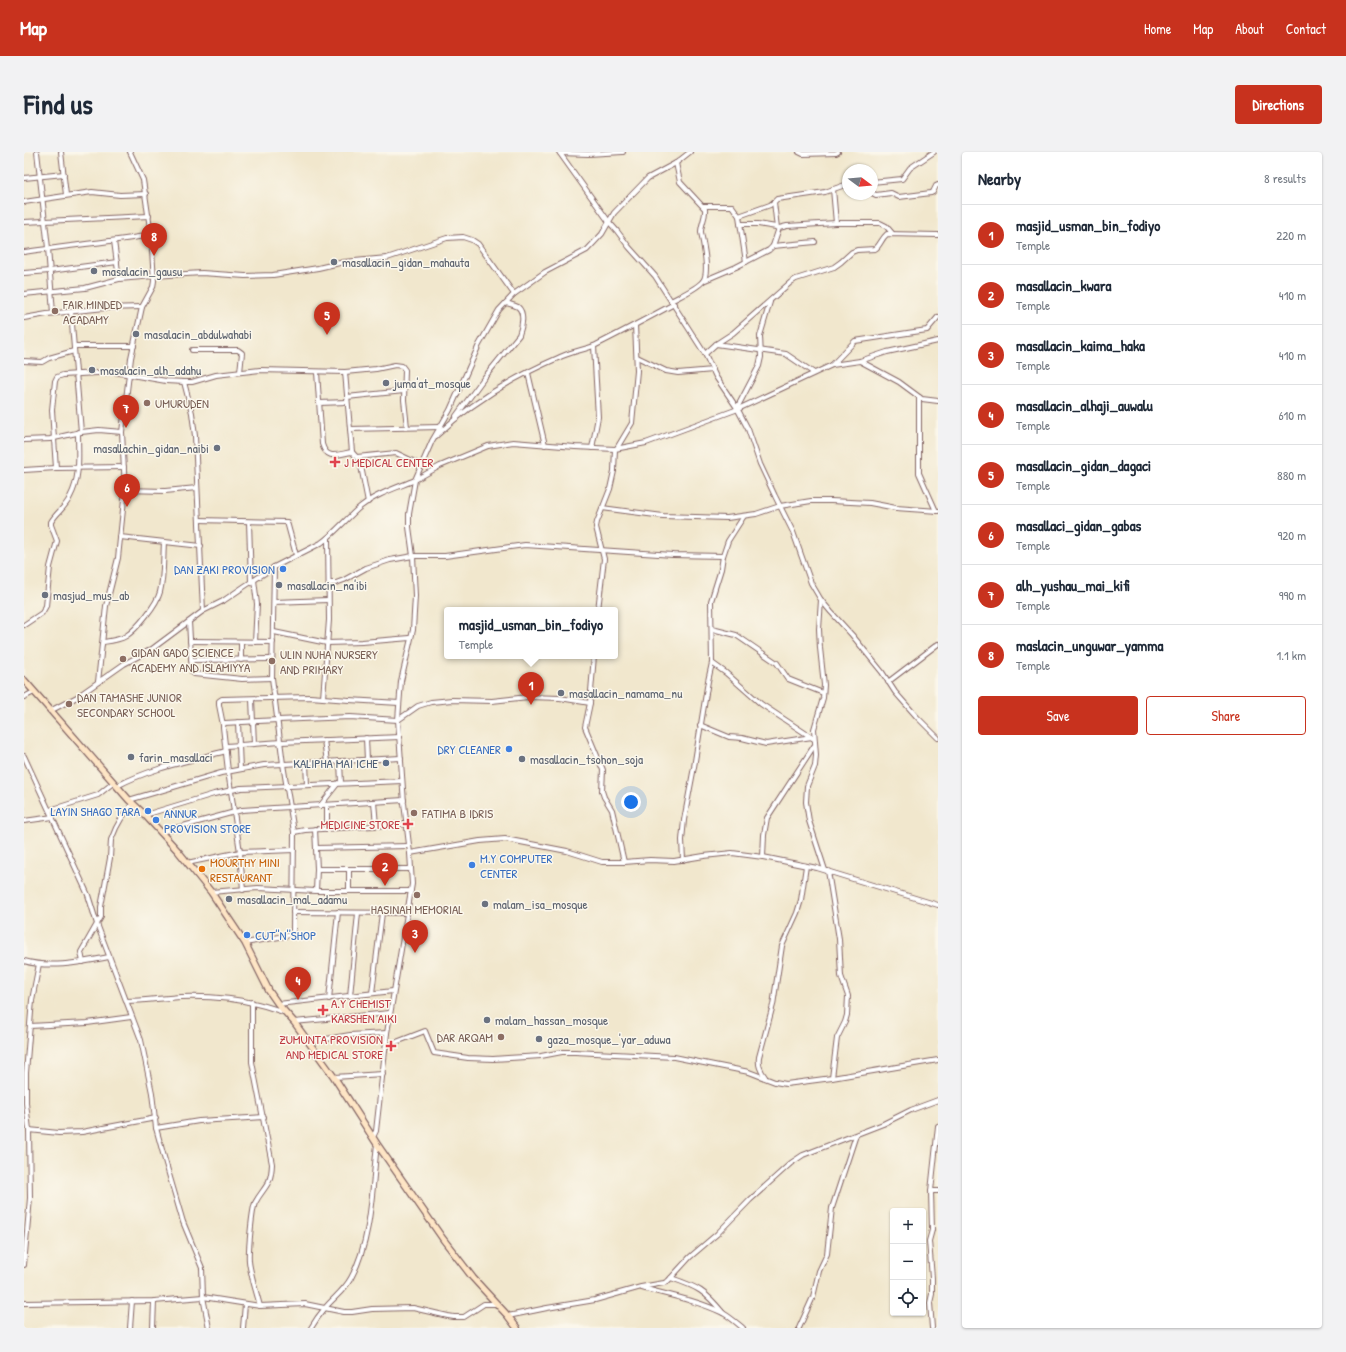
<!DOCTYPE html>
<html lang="en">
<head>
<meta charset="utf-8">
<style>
	body { margin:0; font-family:"Patrick Hand",sans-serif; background:#f2f2f3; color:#1f2937 }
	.controls { position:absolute; right:12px; bottom:12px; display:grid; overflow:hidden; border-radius:4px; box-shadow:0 1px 3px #0004 }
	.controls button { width:36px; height:36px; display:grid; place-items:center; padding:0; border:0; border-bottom:1px solid #e0e1e3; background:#fff; color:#1f2937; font:20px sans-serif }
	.compass { position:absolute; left:818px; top:12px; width:36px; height:36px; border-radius:50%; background:#fff; box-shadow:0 1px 3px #0004; rotate:106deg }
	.you { position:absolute; left:607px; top:650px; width:14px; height:14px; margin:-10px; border:3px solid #fff; border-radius:50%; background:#1a73e8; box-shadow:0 0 0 6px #1a73e833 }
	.badge { display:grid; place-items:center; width:26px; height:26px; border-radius:50%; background:#c8321e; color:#fff; font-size:13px; font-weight:700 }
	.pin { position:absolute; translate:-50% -33px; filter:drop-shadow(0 1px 2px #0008) }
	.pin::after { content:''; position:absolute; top:21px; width:14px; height:12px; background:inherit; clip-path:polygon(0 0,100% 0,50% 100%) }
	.popup { position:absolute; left:420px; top:455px; width:174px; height:52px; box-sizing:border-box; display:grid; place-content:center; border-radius:4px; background:#fff; filter:drop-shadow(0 1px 3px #0005); font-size:13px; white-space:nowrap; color:#747a83 }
	.popup b { font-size:15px; color:#1f2937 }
	.popup::after { content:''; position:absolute; left:50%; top:100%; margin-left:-8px; border:8px solid transparent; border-top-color:#fff }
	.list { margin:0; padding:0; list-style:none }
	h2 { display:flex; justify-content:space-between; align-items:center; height:52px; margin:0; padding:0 16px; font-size:17px }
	h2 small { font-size:13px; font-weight:400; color:#747a83 }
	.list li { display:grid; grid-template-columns:26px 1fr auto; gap:12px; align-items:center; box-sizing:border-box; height:60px; padding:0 16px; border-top:1px solid #e0e1e3 }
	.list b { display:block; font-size:15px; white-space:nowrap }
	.list p { margin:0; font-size:13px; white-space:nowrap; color:#747a83 }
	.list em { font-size:13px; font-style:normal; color:#747a83 }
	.actions { display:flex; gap:8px; padding:12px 16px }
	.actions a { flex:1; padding:9px 0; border:1px solid #c8321e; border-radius:4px; text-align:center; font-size:14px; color:#c8321e }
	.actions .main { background:#c8321e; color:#fff }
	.icon { flex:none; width:22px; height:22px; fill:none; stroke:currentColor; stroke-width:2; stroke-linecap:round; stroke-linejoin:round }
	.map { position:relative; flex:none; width:914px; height:1176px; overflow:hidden; border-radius:4px }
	header { display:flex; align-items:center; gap:24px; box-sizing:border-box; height:56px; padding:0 20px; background:#c8321e; color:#fff }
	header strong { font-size:19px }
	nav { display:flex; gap:22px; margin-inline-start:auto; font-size:14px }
	.intro { display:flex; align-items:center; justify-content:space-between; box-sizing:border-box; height:96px; padding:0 24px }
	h1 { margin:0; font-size:28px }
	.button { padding:10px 18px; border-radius:4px; background:#c8321e; color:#fff; font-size:14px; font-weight:700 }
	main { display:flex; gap:24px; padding:0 24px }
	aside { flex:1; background:#fff; border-radius:4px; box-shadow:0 1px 3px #0004 }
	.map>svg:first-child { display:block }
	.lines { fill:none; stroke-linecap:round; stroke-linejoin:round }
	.street-casing { stroke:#846564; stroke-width:6 }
	.secondary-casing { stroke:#846564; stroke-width:8 }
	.street { stroke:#fff; stroke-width:4 }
	.secondary { stroke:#fee5c5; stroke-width:5.5 }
	.worship-dot { fill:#6b7280; stroke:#fbf7ec; stroke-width:1.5 }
	.education-dot { fill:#8d6e63; stroke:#fbf7ec; stroke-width:1.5 }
	.health-dot { fill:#e0444e; stroke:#fbf7ec; stroke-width:1.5 }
	.shop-dot { fill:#3f7fe0; stroke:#fbf7ec; stroke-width:1.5 }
	.service-dot { fill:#5c6f8a; stroke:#fbf7ec; stroke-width:1.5 }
	.food-dot { fill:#e8710a; stroke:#fbf7ec; stroke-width:1.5 }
	.labels { text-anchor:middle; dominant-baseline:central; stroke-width:3; stroke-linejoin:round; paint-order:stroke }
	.worship-label { font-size:13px; fill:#5b616d; stroke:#fbf7ec; text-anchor:start }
	.education-label { font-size:13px; fill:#785e54; stroke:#fbf7ec; text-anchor:start }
	.health-label { font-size:13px; fill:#be3a42; stroke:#fbf7ec; text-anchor:start }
	.shop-label { font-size:13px; fill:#366cbe; stroke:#fbf7ec; text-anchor:end }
	.service-label { font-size:13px; fill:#4e5e75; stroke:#fbf7ec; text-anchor:end }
	.food-label { font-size:13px; fill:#c56008; stroke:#fbf7ec; text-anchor:start }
</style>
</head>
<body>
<header>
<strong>Map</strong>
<nav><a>Home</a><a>Map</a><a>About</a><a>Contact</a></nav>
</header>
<div class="intro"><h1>Find us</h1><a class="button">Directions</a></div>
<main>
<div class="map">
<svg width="914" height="1176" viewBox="0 0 914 1176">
	<rect width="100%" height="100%" fill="#fbf7ec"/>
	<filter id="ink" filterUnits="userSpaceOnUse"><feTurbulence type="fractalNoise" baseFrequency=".025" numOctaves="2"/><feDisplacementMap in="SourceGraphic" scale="8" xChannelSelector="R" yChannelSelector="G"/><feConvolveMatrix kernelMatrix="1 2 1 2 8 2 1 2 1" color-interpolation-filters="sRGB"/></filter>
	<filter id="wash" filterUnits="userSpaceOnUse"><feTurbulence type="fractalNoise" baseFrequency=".012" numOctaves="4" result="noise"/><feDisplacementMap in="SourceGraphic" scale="16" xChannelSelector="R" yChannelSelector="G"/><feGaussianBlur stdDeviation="0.9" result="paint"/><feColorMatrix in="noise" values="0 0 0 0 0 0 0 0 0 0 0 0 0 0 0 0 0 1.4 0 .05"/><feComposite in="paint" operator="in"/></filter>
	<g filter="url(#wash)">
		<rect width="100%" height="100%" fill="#f1e7cd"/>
	</g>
	<g filter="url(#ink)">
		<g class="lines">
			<g class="street-casing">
				<g id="street">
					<path d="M13,0L24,96L29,161"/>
					<path d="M37,0L42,43"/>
					<path d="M535,0L585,70L593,79L605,95L631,124L681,202L692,225L713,256L724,277L736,312L751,344L769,380L787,431L797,448L807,460L828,483L858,520L871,540L893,565L914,586"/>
					<path d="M775,0L779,2L812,1L814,0"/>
					<path d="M536,1L564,2L599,0"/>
					<path d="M0,26L40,22"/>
					<path d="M848,30L878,27L886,16L910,0"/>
					<path d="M809,37L812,71"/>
					<path d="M848,41L852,43L867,41L875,45L907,41L909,40L912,34L914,33"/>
					<path d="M0,50L68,40L96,43L122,42"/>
					<path d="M750,50L753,76"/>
					<path d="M679,54H708L715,64L746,53L750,50L753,47L801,40L824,32"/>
					<path d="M715,64L722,110"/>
					<path d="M0,70L125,64"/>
					<path d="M716,72H734L752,75"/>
					<path d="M90,89L95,127"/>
					<path d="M749,94L791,90"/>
					<path d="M0,100C42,94 85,90 127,83"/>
					<path d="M0,121L26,119L93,110"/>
					<path d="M679,129L712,115L745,98L749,94L755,76L763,74L812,71H856L862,74L868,81"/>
					<path d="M0,142L61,136L95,127L130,124L178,121L221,124L249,123L294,116L320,110L363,106L423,86L439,85L448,88L454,92L490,142"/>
					<path d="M647,149C656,144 674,136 679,129C686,120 679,91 677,80C677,72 682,65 681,57L656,30L652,11"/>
					<path d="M47,160L57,280"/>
					<path d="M0,166L23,162L81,156L118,155"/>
					<path d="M692,192L762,202L790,221"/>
					<path d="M50,194H110"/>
					<path d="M168,198H214L218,201L216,220"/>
					<path d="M681,202L692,192L709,181L767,130L772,127L810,115L817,110L828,100L833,98L851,97C856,94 857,87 863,82L914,83"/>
					<path d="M613,205L642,219L654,221L689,218"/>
					<path d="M0,209L18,210L25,206L50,199"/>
					<path d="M836,209L875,230L898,247L914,249"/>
					<path d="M808,213L831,189L903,178L914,165"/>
					<path d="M293,220L298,292C303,309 314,302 328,300"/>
					<path d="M321,220L328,300L336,309L344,350"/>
					<path d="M504,221L521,293"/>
					<path d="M160,230L168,261L171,284L179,459"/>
					<path d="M323,245L380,239"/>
					<path d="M895,245V321L912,359"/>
					<path d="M295,251L323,250"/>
					<path d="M713,256L735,214L737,205L736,184L746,150"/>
					<path d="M432,264L460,226L495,183C498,175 501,161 494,155C490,153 485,152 482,151"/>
					<path d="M326,277L416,275"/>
					<path d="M412,284C447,251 490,225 534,206C546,200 560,198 572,193C598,180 624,166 650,152"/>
					<path d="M0,288L26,287L57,280L75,278L98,280"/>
					<path d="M568,296L574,265L570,194"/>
					<path d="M593,296L608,271L613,219L611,173"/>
					<path d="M333,305L372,301L397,313"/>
					<path d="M32,316L28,258L31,229L33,225L39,223L90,220L142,229L160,230H168L192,223L236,218L321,220L352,217L371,213L378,214L381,218L380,248L383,275"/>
					<path d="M0,318L32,316L100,315"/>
					<path d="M101,338L141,339L173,336"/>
					<path d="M578,356L639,364L703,366L732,362L756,354L787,349H807L846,351L872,356L914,359"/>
					<path d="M175,368L263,370L272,403"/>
					<path d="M225,370L227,430"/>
					<path d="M96,385L177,394"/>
					<path d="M230,428L233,452L231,490"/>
					<path d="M305,431H312L320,428L342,416L366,408L389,404H421L501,393L649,403L699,404"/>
					<path d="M797,448L795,477L796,496L800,533L799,546L790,577L792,603L791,614L783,634L782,650L785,669L801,718"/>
					<path d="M250,450L304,448"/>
					<path d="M574,458L580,407L572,375L573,370L586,337L590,319L591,297"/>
					<path d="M165,470L168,520L170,522L218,527L248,526"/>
					<path d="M0,473L18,461L22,454L26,415L33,389L27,373V370C32,361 42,355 46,345C57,325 54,302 54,280"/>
					<path d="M688,477L712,483L753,511L764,527L799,541"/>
					<path d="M250,480L303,491L338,490L386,486"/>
					<path d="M166,489L249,490"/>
					<path d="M79,490C87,489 96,488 102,484C113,477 133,452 136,440C140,425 139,405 140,390"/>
					<path d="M570,504L566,551L561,575L579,618L578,639L580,645L588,658L600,710"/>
					<path d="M167,508L248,507"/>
					<path d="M217,508V490"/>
					<path d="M688,511L702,521L737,552L790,587"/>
					<path d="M74,530L82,454L94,406L101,338L98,280L107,206L118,155L129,135L130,129L127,83L119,28L106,0"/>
					<path d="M864,530L914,492"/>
					<path d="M0,545L10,540"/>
					<path d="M299,546L305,468L304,386"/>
					<path d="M228,547L230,592"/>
					<path d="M26,559L53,545L100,512L128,497L179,459L199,449L221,434L250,415L297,391C311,381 322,367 336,355C352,342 372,336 391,328L408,289L426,258L455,193L475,158L490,142L521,120L563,98L578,82L590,61L624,26L652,11L666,0"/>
					<path d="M214,570L216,617"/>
					<path d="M199,573L195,553V549L198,547L286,545L325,548L375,551"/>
					<path d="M676,573L705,585L718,586L742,592L788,585"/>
					<path d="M342,586L343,608"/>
					<path d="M300,588L303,610"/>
					<path d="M202,594L257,590L376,585"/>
					<path d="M0,604L64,743L73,772L117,888L128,941L132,976L140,1005L159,1070L178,1116L179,1145L185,1176"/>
					<path d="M316,610L317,631"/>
					<path d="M282,611L283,633"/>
					<path d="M93,634C127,616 165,609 202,599"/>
					<path d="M105,648L197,621L240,613L377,606"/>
					<path d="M350,650L352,673"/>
					<path d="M303,653V677"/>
					<path d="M296,654L314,631"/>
					<path d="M26,658L74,643L89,631"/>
					<path d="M121,663L190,642L217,636L378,629"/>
					<path d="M0,669L29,665"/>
					<path d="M291,677L293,717L292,739"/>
					<path d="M137,680L218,658L380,648"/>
					<path d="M270,680L281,678L383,672"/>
					<path d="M292,696L385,694"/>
					<path d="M386,701L456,689L481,687L543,699L578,710H600L626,708L650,709L680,704L708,701L739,705L793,716L914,753"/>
					<path d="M739,705L740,683L743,666L790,594"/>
					<path d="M659,708L658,688L660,668L670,615L684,529L688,511L687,449L697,417L699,404L704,389L720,364"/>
					<path d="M163,711L216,700L270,698"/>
					<path d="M293,717H387"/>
					<path d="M804,719L815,787L817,824L824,844L823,863L821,870L813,886L808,926"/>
					<path d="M219,738L216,700L204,619L199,575L200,571L254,568L326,565L374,568L394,554L407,550L428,548L468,549L504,545L536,546L566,551"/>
					<path d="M325,739V717"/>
					<path d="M187,740L234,736L292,739H387"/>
					<path d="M269,760L383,761"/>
					<path d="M221,791L267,783L269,779L270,680L259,612L248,526L250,415"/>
					<path d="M0,809C27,817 58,810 85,805"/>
					<path d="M59,810L57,800L77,765V755L86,706L87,688L92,676L97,667L109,651"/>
					<path d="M348,841L358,761"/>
					<path d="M326,844L334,761"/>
					<path d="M305,847L314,760"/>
					<path d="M102,849C120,849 139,846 157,845C192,844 226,847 259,860"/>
					<path d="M228,850V910L248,1012C247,1035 240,1034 231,1051C228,1058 224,1100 225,1109C226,1121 233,1142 236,1154"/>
					<path d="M254,852L369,839"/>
					<path d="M270,870L366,861"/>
					<path d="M6,874L63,871L107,865"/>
					<path d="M285,890L326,883L363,881"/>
					<path d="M362,894L401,879L410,901L444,906L469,907L517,904L538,900H551L650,905L725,920L751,930L762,932L808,926L914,908"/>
					<path d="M310,925L359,922"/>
					<path d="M741,925C736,918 734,913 735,905L749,853L758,794L773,761L777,748L782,714"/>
					<path d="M132,976L175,969L240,965"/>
					<path d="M5,978L35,981L58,980L132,966"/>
					<path d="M349,985L352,979L363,881L388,732L386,701L380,651L374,568L377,529L389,478L391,444L389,404L385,375V362L391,328L416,314L464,294L489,290L551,295L591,297L622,291L714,257L808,213L836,209L863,200L914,189"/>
					<path d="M907,1039H914"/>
					<path d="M0,1113L6,1046L5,978L2,951V921L8,848L15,812"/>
					<path d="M647,1126C674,1135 681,1139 699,1161"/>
					<path d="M618,1136C645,1143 674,1149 699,1161C706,1165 713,1171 719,1176"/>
					<path d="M0,1151L130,1149L179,1145L236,1154L281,1152L320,1160H328L348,1157L389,1156L424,1164L430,1165H440L460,1152H472"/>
					<path d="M484,1164L523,1156L571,1148L617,1135L640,1131L644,1129L666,1105L693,1082L726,1048L767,1011L779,1003L859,972L887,958L914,948"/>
					<path d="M106,1176L108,1149"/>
					<path d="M129,1176L130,1149"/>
					<path d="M219,1176L221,1152"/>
					<path d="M287,1176C291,1169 296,1162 301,1156C310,1145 320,1139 327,1126C348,1087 348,1036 353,992"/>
					<path d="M775,1176L789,1145L795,1119L803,1102L808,1056L832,983"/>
					<path d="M908,1176L906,1151L908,1142V1126L905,1089L908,1078L907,1039L914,974"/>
				</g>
			</g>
			<g class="secondary-casing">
				<path id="secondary" d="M0,528L105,648L121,663L154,699L187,740L221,791L245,839L254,852L270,870L310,925L353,992L419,1087L449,1126L484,1164L493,1176"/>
			</g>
			<use href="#street" class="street"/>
			<use href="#secondary" class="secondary"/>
		</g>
	</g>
	<g class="worship-dot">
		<circle cx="310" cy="110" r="4"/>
		<circle cx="70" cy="119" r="4"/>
		<circle cx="112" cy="182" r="4"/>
		<circle cx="68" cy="218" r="4"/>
		<circle cx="362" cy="231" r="4"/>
		<circle cx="193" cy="296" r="4"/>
		<circle cx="255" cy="433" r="4"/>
		<circle cx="21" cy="443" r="4"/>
		<circle cx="537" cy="541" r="4"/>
		<circle cx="107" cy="605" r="4"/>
		<circle cx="498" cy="607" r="4"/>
		<circle cx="205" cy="747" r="4"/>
		<circle cx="461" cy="752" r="4"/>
		<circle cx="463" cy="868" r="4"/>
		<circle cx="515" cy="887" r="4"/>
	</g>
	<g class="education-dot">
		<circle cx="31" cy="159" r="4"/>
		<circle cx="123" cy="251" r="4"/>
		<circle cx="99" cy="507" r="4"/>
		<circle cx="248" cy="509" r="4"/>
		<circle cx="45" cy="552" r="4"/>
		<circle cx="390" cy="661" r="4"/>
		<circle cx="393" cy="743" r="4"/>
		<circle cx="477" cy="885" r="4"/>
	</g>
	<g class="health-dot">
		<path d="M309 304h4v4h4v4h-4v4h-4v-4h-4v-4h4z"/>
		<path d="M382 666h4v4h4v4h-4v4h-4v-4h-4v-4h4z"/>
		<path d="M297 852h4v4h4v4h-4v4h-4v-4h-4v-4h4z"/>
		<path d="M365 888h4v4h4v4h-4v4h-4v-4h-4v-4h4z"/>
	</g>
	<g class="shop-dot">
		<circle cx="259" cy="417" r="4"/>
		<circle cx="485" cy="597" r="4"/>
		<circle cx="124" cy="659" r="4"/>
		<circle cx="132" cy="668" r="4"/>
		<circle cx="448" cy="713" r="4"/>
		<circle cx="223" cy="783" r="4"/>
	</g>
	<circle class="service-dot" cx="362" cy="611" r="4"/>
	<circle class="food-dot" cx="178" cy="717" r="4"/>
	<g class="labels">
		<g class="worship-label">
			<text x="318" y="110">masallacin_gidan_mahauta</text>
			<text x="78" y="119">masalacin_gausu</text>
			<text x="120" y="182">masalacin_abdulwahabi</text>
			<text x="76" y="218">masalacin_alh_adahu</text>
			<text x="370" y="231">juma'at_mosque</text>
			<text x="185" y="296" text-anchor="end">masallachin_gidan_naibi</text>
			<text x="263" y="433">masallacin_na'ibi</text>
			<text x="29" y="443">masjud_mus_ab</text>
			<text x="545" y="541">masallacin_namama_nu</text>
			<text x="115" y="605">farin_masallaci</text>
			<text x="506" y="607">masallacin_tsohon_soja</text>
			<text x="213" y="747">masallacin_mal_adamu</text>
			<text x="469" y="752">malam_isa_mosque</text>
			<text x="471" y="868">malam_hassan_mosque</text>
			<text x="523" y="887">gaza_mosque_'yar_aduwa</text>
		</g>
		<g class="education-label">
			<text x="39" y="152">FAIR MINDED<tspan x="39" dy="15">ACADAMY</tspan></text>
			<text x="131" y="251">UMURUDEN</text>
			<text x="107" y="500">GIDAN GADO SCIENCE<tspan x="107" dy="15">ACADEMY AND ISLAMIYYA</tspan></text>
			<text x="256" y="502">ULIN NUHA NURSERY<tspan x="256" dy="15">AND PRIMARY</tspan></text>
			<text x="53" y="545">DAN TAMASHE JUNIOR<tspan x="53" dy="15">SECONDARY SCHOOL</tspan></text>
			<text x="398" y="661">FATIMA B IDRIS</text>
			<text x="393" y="757" text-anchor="middle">HASINAH MEMORIAL</text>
			<text x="469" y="885" text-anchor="end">DAR ARQAM</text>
		</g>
		<g class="health-label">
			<text x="320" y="310">J MEDICAL CENTER</text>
			<text x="376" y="672" text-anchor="end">MEDICINE STORE</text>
			<text x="307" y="851">A.Y CHEMIST<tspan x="307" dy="15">KARSHEN AIKI</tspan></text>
			<text x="359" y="887" text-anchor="end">ZUMUNTA PROVISION<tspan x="359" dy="15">AND MEDICAL STORE</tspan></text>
		</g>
		<g class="shop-label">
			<text x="251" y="417">DAN ZAKI PROVISION</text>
			<text x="477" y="597">DRY CLEANER</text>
			<text x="116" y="659">LAYIN SHAGO TARA</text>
			<text x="140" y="661" text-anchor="start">ANNUR<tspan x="140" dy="15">PROVISION STORE</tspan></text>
			<text x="456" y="706" text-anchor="start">M.Y COMPUTER<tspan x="456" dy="15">CENTER</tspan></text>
			<text x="231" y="783" text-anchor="start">CUT''N''SHOP</text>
		</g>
		<g class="service-label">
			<text x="354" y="611">KALIPHA MAI ICHE</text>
		</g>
		<g class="food-label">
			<text x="186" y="710">MOURTHY MINI<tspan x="186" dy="15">RESTAURANT</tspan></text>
		</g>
	</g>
</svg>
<div class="controls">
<button>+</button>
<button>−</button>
<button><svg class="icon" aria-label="locate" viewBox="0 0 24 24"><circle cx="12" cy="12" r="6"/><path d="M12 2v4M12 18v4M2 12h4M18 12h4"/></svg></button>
</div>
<svg class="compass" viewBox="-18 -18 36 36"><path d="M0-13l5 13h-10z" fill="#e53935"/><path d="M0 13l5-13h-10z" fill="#747a83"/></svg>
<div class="you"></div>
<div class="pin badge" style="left:507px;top:553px">1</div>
<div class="popup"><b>masjid_usman_bin_fodiyo</b>Temple</div>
<div class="pin badge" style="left:361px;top:734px">2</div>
<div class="pin badge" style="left:391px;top:801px">3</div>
<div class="pin badge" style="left:274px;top:848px">4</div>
<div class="pin badge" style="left:303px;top:183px">5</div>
<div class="pin badge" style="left:103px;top:355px">6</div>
<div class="pin badge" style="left:102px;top:276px">7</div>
<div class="pin badge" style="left:130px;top:104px">8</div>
</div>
<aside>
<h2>Nearby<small>8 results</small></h2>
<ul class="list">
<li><span class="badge">1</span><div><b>masjid_usman_bin_fodiyo</b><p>Temple</p></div><em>220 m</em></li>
<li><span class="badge">2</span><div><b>masallacin_kwara</b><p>Temple</p></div><em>410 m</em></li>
<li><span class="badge">3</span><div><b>masallacin_kaima_haka</b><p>Temple</p></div><em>410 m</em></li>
<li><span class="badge">4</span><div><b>masallacin_alhaji_auwalu</b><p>Temple</p></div><em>610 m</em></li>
<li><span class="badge">5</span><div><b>masallacin_gidan_dagaci</b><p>Temple</p></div><em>880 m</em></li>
<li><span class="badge">6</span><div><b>masallaci_gidan_gabas</b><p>Temple</p></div><em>920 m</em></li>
<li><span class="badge">7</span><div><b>alh_yushau_mai_kifi</b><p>Temple</p></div><em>990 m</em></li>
<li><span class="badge">8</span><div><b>maslacin_unguwar_yamma</b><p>Temple</p></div><em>1.1 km</em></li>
</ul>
<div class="actions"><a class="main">Save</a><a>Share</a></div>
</aside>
</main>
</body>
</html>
